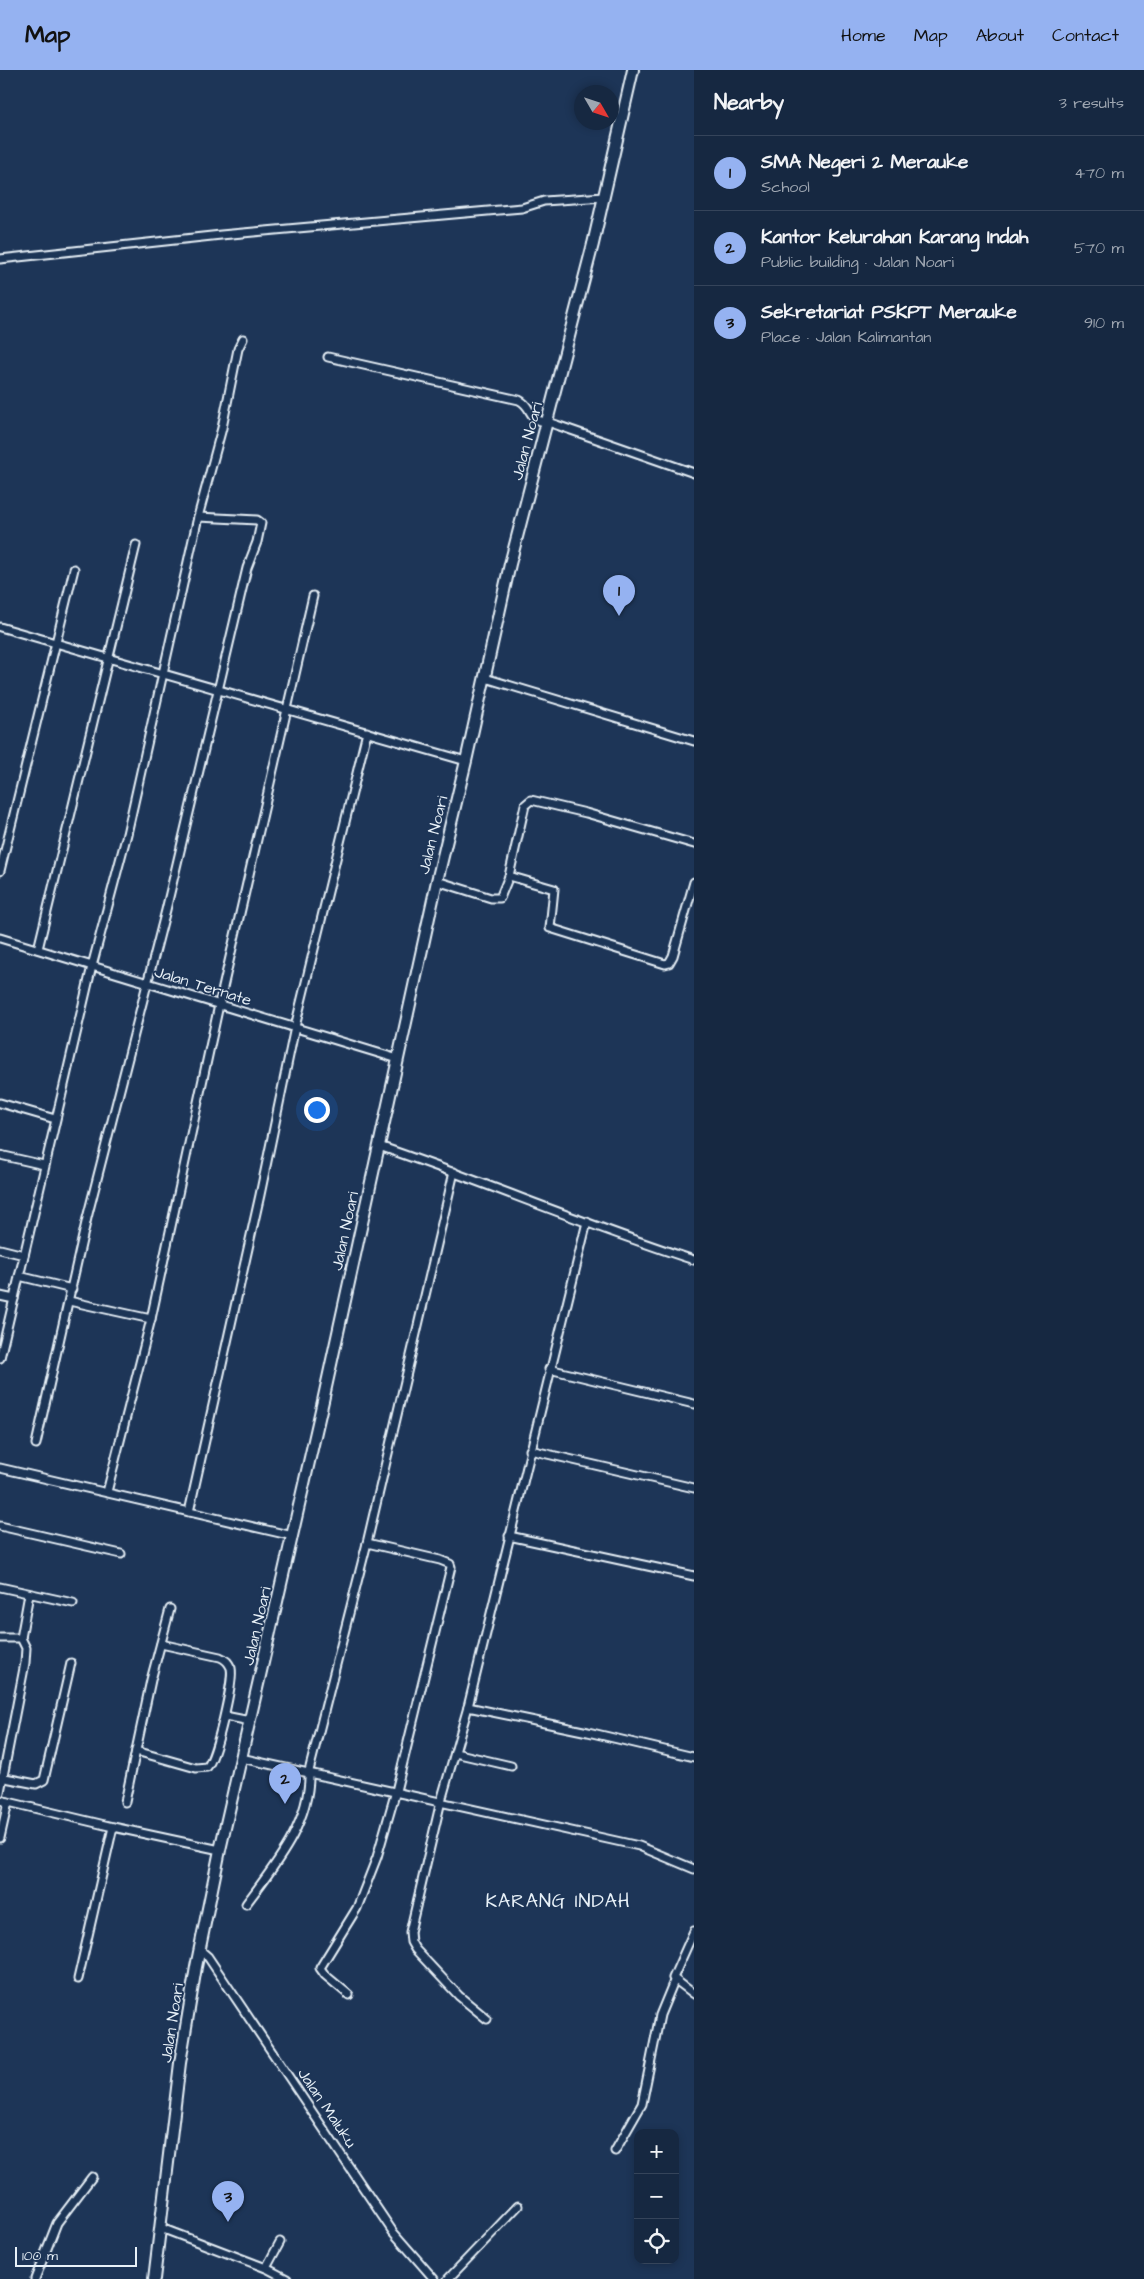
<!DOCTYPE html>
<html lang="en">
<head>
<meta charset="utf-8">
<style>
	body { margin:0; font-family:"Architects Daughter",sans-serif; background:#1f3048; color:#f1f3f6 }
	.controls { position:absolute; right:15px; bottom:15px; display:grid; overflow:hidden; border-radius:10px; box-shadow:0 2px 8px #0003 }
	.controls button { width:45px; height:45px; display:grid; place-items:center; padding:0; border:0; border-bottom:1px solid #35445a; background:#162841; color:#f1f3f6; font:25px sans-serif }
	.compass { position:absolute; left:574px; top:15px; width:45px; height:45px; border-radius:50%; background:#162841; box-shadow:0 2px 8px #0003; rotate:129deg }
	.scale { position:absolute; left:15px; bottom:12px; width:122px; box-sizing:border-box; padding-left:5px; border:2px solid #e8f1f8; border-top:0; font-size:14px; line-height:18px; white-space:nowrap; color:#e8f1f8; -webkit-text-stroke:4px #1d3557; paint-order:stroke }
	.you { position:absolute; left:316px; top:1039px; width:18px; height:18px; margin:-12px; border:4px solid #fff; border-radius:50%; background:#1a73e8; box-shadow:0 0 0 8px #1a73e833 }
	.badge { display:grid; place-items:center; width:32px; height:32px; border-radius:50%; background:#95b2f1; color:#111; font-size:16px; font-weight:700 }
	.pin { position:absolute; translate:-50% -41px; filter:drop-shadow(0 1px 2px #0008) }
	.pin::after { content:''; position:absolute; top:26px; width:18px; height:15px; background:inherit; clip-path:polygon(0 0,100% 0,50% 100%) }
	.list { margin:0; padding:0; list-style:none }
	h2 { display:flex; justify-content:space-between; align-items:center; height:65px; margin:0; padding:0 20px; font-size:21px }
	h2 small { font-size:16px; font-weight:400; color:#9ea6b1 }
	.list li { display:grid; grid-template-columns:32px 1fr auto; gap:15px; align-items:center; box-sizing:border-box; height:75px; padding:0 20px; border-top:1px solid #35445a }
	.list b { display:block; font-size:19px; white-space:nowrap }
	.list p { margin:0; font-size:16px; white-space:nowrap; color:#9ea6b1 }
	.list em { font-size:16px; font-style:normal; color:#9ea6b1 }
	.icon { flex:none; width:28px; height:28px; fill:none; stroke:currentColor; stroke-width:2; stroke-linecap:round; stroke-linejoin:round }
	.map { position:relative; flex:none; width:694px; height:2209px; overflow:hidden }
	header { display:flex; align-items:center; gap:30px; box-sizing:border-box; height:70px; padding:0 25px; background:#95b2f1; color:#111 }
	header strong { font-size:24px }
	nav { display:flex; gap:28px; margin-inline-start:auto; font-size:18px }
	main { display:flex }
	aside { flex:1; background:#162841 }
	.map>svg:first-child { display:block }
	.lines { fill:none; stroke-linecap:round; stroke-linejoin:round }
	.street-casing { stroke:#e8f1f8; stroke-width:11 }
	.secondary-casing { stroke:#e8f1f8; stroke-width:14 }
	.street { stroke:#1d3557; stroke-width:7 }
	.secondary { stroke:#1d3557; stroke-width:10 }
	.labels { text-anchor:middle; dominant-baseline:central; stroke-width:4; stroke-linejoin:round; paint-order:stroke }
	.street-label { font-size:16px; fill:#e8f1f8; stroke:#1d3557 }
	.quarter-label { font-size:19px; letter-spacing:1px; fill:#e8f1f8; stroke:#1d3557 }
</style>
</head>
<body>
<header>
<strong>Map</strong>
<nav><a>Home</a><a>Map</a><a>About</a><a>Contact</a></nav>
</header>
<main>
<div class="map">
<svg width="694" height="2209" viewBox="0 0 694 2209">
	<rect width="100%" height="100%" fill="#1d3557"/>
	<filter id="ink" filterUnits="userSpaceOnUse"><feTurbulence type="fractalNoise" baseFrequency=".02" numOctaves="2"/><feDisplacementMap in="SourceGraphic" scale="10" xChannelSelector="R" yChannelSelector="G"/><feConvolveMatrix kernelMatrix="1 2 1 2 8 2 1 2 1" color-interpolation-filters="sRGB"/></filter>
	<g filter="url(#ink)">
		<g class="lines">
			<g class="street-casing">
				<g id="street">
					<path d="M0,189L221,165L522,138L544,131L604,127"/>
					<path d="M328,287L519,330C534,337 526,351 548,352L694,403"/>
					<path d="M0,557L466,691"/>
					<path d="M485,608L694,671"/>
					<path d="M0,801L74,499"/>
					<path d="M509,806L554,819L550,858L665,894L669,893L673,886L694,812"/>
					<path d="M437,811L491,828H500L509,806L525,735L531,730L586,743L694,774"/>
					<path d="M0,868L398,989"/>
					<path d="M38,879L136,475"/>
					<path d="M0,1033L55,1049"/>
					<path d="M379,1076C485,1112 588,1156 694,1190"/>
					<path d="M0,1085L44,1095"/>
					<path d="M0,1179L24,1185"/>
					<path d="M19,1206L72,1219"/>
					<path d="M0,1226L14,1229"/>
					<path d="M69,1231L151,1249"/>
					<path d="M0,1288L92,896L127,764L198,447L222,358L238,279L243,269"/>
					<path d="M549,1299L694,1334"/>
					<path d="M36,1374L87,1148L166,840L247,498L257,472L261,453L257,450L198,447"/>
					<path d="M530,1380L694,1418"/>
					<path d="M0,1398L293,1466"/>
					<path d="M107,1422L151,1249L219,935L313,526"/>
					<path d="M189,1442L260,1125L295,957L367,662"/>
					<path d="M0,1456L121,1484"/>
					<path d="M509,1466L694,1506"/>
					<path d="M0,1517L73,1533"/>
					<path d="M0,1568H21L26,1578L25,1593L0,1722"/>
					<path d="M21,1568L29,1524"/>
					<path d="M468,1637L588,1662L694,1687"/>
					<path d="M225,1646L250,1651"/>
					<path d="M136,1681L196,1698L207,1697C216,1688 234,1611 231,1598C229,1593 225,1589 220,1587L161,1574"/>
					<path d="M455,1683L511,1696"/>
					<path d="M241,1688L639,1776L694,1799"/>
					<path d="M0,1707L36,1714L44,1710L71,1593"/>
					<path d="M0,1730L113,1757L220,1780"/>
					<path d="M125,1732L151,1610L170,1539"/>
					<path d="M0,1768L8,1732"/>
					<path d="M246,1834C275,1795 311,1753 309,1701L367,1473L454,1102"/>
					<path d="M694,1861L673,1908L694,1924"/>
					<path d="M200,1880L208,1887L393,2162L434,2209"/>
					<path d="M78,1909L113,1757"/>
					<path d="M349,1925L325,1905L320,1898L357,1838L377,1787L396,1721L451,1497L450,1494L440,1490L367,1473"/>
					<path d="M487,1949L459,1926L415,1879L411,1872L410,1862L441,1731L468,1637L587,1152"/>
					<path d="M615,2081L642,2034L660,1945L674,1911"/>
					<path d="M161,2158L266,2198L287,2209"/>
					<path d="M266,2198L280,2172"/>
					<path d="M35,2209L57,2153L92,2107"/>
					<path d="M448,2209L518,2136"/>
				</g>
			</g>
			<g class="secondary-casing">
				<path id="secondary" d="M154,2209L180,1993L196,1897L220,1780L323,1331L437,811L466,691L510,494L593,174L633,0"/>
			</g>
			<use href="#street" class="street"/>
			<use href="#secondary" class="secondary"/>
		</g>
	</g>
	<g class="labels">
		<g class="street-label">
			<text transform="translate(527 371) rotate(-75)">Jalan Noari</text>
			<text transform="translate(433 765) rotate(-76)">Jalan Noari</text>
			<text transform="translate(203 916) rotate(17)">Jalan Ternate</text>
			<text transform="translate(345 1161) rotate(-78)">Jalan Noari</text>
			<text transform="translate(257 1556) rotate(-77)">Jalan Noari</text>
			<text transform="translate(172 1953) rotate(-81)">Jalan Noari</text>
			<text transform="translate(327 2038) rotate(56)">Jalan Maluku</text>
		</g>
		<g class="quarter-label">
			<text x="558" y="1831">KARANG INDAH</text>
		</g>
	</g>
</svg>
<div class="controls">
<button>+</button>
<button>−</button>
<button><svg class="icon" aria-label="locate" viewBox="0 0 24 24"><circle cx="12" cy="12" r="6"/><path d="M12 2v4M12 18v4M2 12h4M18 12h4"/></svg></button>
</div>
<svg class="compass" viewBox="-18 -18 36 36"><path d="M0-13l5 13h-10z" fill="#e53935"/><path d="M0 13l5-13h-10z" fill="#9ea6b1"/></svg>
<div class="scale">100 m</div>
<div class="you"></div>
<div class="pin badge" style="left:619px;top:546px">1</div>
<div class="pin badge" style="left:285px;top:1734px">2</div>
<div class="pin badge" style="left:228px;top:2152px">3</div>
</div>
<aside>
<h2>Nearby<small>3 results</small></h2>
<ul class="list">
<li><span class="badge">1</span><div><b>SMA Negeri 2 Merauke</b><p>School</p></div><em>470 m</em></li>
<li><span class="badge">2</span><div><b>Kantor Kelurahan Karang Indah</b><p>Public building · Jalan Noari</p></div><em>570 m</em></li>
<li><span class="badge">3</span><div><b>Sekretariat PSKPT Merauke</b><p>Place · Jalan Kalimantan</p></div><em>910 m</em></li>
</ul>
</aside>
</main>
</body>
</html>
